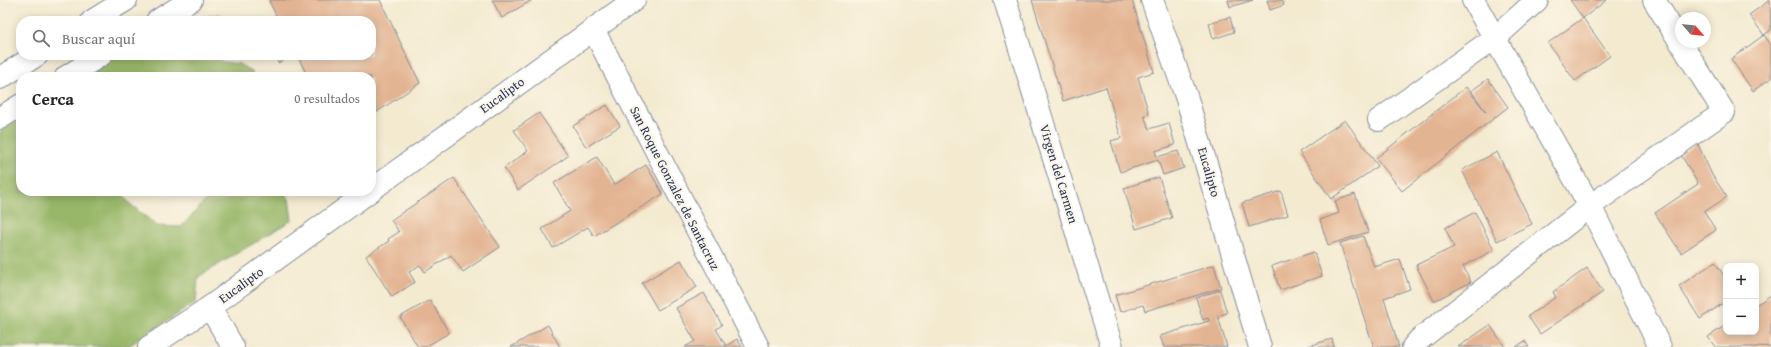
<!DOCTYPE html>
<html lang="es">
<head>
<meta charset="utf-8">
<style>
	body { margin:0; font-family:"Gentium Book Plus",serif; background:#f6f6f6; color:#222 }
	.controls { position:absolute; right:12px; bottom:12px; display:grid; overflow:hidden; border-radius:8px; box-shadow:0 2px 10px #0003 }
	.controls button { width:36px; height:36px; display:grid; place-items:center; padding:0; border:0; border-bottom:1px solid #e0e0e0; background:#fff; color:#222; font:20px sans-serif }
	.compass { position:absolute; left:1675px; top:12px; width:36px; height:36px; border-radius:50%; background:#fff; box-shadow:0 2px 10px #0003; rotate:118deg }
	.list { margin:0; padding:0; list-style:none }
	h2 { display:flex; justify-content:space-between; align-items:center; height:52px; margin:0; padding:0 16px; font-size:17px }
	h2 small { font-size:13px; font-weight:400; color:#767676 }
	.icon { flex:none; width:22px; height:22px; fill:none; stroke:currentColor; stroke-width:2; stroke-linecap:round; stroke-linejoin:round }
	.map { position:relative; flex:none; width:1771px; height:347px; overflow:hidden }
	.search { position:absolute; background:#fff; box-shadow:0 2px 10px #0003; left:16px; top:16px; width:360px; height:44px; display:flex; align-items:center; gap:10px; box-sizing:border-box; padding:0 14px; border-radius:16px; color:#767676; font-size:15px }
	.panel { position:absolute; background:#fff; box-shadow:0 2px 10px #0003; left:16px; top:72px; width:360px; height:124px; border-radius:16px }
	.map>svg:first-child { display:block }
	.forest { fill:#98b769; stroke:#5a7364 }
	.building { fill:#e3b492 }
	.lines { fill:none; stroke-linecap:round; stroke-linejoin:round }
	.minor-casing { stroke:#878c97; stroke-width:24 }
	.highway-casing { stroke:#878c97; stroke-width:24 }
	.minor { stroke:#fff; stroke-width:22 }
	.highway { stroke:#fff; stroke-width:22 }
	.labels { text-anchor:middle; dominant-baseline:central; stroke-width:4; stroke-linejoin:round; paint-order:stroke }
	.street-label { font-size:13px; fill:#1b2f5e; stroke:#fcf5e5 }
</style>
</head>
<body>
<div class="map">
<svg width="1771" height="347" viewBox="0 0 1771 347">
	<rect width="100%" height="100%" fill="#fcf5e5"/>
	<filter id="ink" filterUnits="userSpaceOnUse"><feTurbulence type="fractalNoise" baseFrequency=".025" numOctaves="2"/><feDisplacementMap in="SourceGraphic" scale="8" xChannelSelector="R" yChannelSelector="G"/><feConvolveMatrix kernelMatrix="1 2 1 2 8 2 1 2 1" color-interpolation-filters="sRGB"/></filter>
	<filter id="wash" filterUnits="userSpaceOnUse"><feTurbulence type="fractalNoise" baseFrequency=".012" numOctaves="4" result="noise"/><feDisplacementMap in="SourceGraphic" scale="16" xChannelSelector="R" yChannelSelector="G"/><feGaussianBlur stdDeviation="0.9" result="paint"/><feColorMatrix in="noise" values="0 0 0 0 0 0 0 0 0 0 0 0 0 0 0 0 0 1.4 0 .05"/><feComposite in="paint" operator="in"/></filter>
	<g filter="url(#wash)">
		<rect width="100%" height="100%" fill="#f3ead0"/>
		<g class="forest">
			<path d="M220,14L226,21H202L209,16Z"/>
			<path d="M114,55H217L215,58L223,62L239,64L252,72L254,77H90L96,66Z"/>
			<path d="M21,119V191H120L129,203L157,226L181,227L206,200L230,191H283L289,199L292,220L198,277L196,302L130,345L107,347H0V132Z"/>
		</g>
		<g id="blocks">
			<g class="building">
				<path d="M272,0H380L420,83L371,116V77H308L297,55H371V21H279L269,1Z"/>
				<path d="M492,0H532L502,18Z"/>
				<path d="M1032,0H1132L1154,72L1138,77L1149,114L1144,115L1149,129L1169,123L1175,145L1155,151L1157,157L1178,151L1184,168L1163,175L1158,160L1120,172L1111,141L1121,138L1106,87L1063,101Z"/>
				<path d="M1228,0H1253L1230,7Z"/>
				<path d="M1267,0H1282L1284,5L1270,10Z"/>
				<path d="M1570,0H1607L1583,18Z"/>
				<path d="M1770,0L1771,30L1764,35L1749,15Z"/>
				<path d="M1230,17L1234,32L1213,39L1209,23Z"/>
				<path d="M1583,18L1610,56L1575,81L1548,43Z"/>
				<path d="M1764,35L1771,45V78L1753,91L1731,59Z"/>
				<path d="M274,55H294L278,63Z"/>
				<path d="M1488,79L1508,107L1402,191L1376,158L1466,87L1486,112L1471,91Z"/>
				<path d="M607,105L620,126L586,147L573,126Z"/>
				<path d="M539,113L568,156L518,190L504,168L528,151L514,130Z"/>
				<path d="M1345,120L1378,166L1331,199L1299,152Z"/>
				<path d="M1697,142L1712,175L1727,197L1704,212L1716,230L1681,253L1655,213L1698,184L1680,153Z"/>
				<path d="M1497,152L1532,224L1497,241L1462,170Z"/>
				<path d="M597,157L614,185L646,165L663,194L594,236L588,227L553,248L542,229L570,211L554,183Z"/>
				<path d="M1159,177L1172,218L1136,229L1124,188Z"/>
				<path d="M454,178L500,247L463,272L451,255L425,272L420,265L409,272L415,282L392,297L366,256L389,241L388,239L399,232L391,220Z"/>
				<path d="M1281,191L1288,215L1249,227L1242,203Z"/>
				<path d="M1355,194L1368,232L1328,245L1320,220L1339,213L1335,201Z"/>
				<path d="M1475,212L1494,250L1463,266L1471,282L1434,301L1416,265L1454,247L1445,228Z"/>
				<path d="M1363,236L1374,267L1400,259L1410,289L1384,298L1399,347H1374L1368,330L1340,243Z"/>
				<path d="M1314,252L1322,276L1280,290L1272,266Z"/>
				<path d="M681,260L697,287L658,310L642,283Z"/>
				<path d="M1715,262L1726,279V301L1700,319L1679,286Z"/>
				<path d="M1214,265L1221,288L1145,311L1143,305L1120,312L1115,295Z"/>
				<path d="M1587,268L1603,292L1540,334L1528,316L1556,297L1553,292Z"/>
				<path d="M1220,290L1227,313L1218,316L1227,347H1164L1160,336L1209,321L1208,318L1203,320L1196,298Z"/>
				<path d="M704,293L722,325L716,329L726,346L737,339L742,347H685L695,341L676,308Z"/>
				<path d="M1771,295V347L1759,346L1757,347H1715L1708,337L1726,325V332H1756V305Z"/>
				<path d="M430,300L449,333L425,347H418L400,317Z"/>
				<path d="M548,325L560,347H511Z"/>
				<path d="M1490,325L1505,347H1458Z"/>
				<path d="M1332,339L1334,347H1305Z"/>
				<path d="M1525,341L1529,347H1516Z"/>
			</g>
		</g>
	</g>
	<g filter="url(#ink)">
		<use href="#blocks" fill-opacity="0" stroke="#878c97" stroke-width="1"/>
		<g class="lines">
			<g class="minor-casing">
				<g id="minor">
					<path d="M1005,0L1112,347"/>
					<path d="M1152,0L1187,99L1260,347"/>
					<path d="M1473,0L1590,206L1660,347"/>
					<path d="M593,29L758,347"/>
					<path d="M1379,120L1496,37L1537,0"/>
					<path d="M371,190L634,0"/>
					<path d="M210,307L233,347"/>
					<path d="M149,347L210,307L370,191"/>
					<path d="M1413,347L1420,339L1590,206L1724,112L1654,0"/>
				</g>
			</g>
			<g class="highway-casing">
				<g id="highway">
					<path d="M92,21L126,0"/>
					<path d="M157,21L191,0"/>
					<path d="M66,77L101,55"/>
					<path d="M0,78L37,55"/>
					<path d="M0,118L21,105"/>
				</g>
			</g>
			<use href="#minor" class="minor"/>
			<use href="#highway" class="highway"/>
		</g>
	</g>
	<g class="labels">
		<g class="street-label">
			<text transform="translate(502 95) rotate(-36)">Eucalipto</text>
			<text transform="translate(1209 172) rotate(74)">Eucalipto</text>
			<text transform="translate(1059 174) rotate(73)">Virgen del Carmen</text>
			<text transform="translate(675 188) rotate(63)">San Roque Gonzalez de Santacruz</text>
			<text transform="translate(241 285) rotate(-36)">Eucalipto</text>
		</g>
	</g>
</svg>
<div class="controls">
<button>+</button>
<button>−</button>
</div>
<svg class="compass" viewBox="-18 -18 36 36"><path d="M0-13l5 13h-10z" fill="#e53935"/><path d="M0 13l5-13h-10z" fill="#767676"/></svg>
<div class="search"><svg class="icon" aria-label="search" viewBox="0 0 24 24"><circle cx="10" cy="10" r="6"/><path d="M15 15l6 6"/></svg>Buscar aquí</div>
<section class="panel">
<h2>Cerca<small>0 resultados</small></h2>
<ul class="list">
</ul>
</section>
</div>
</body>
</html>
